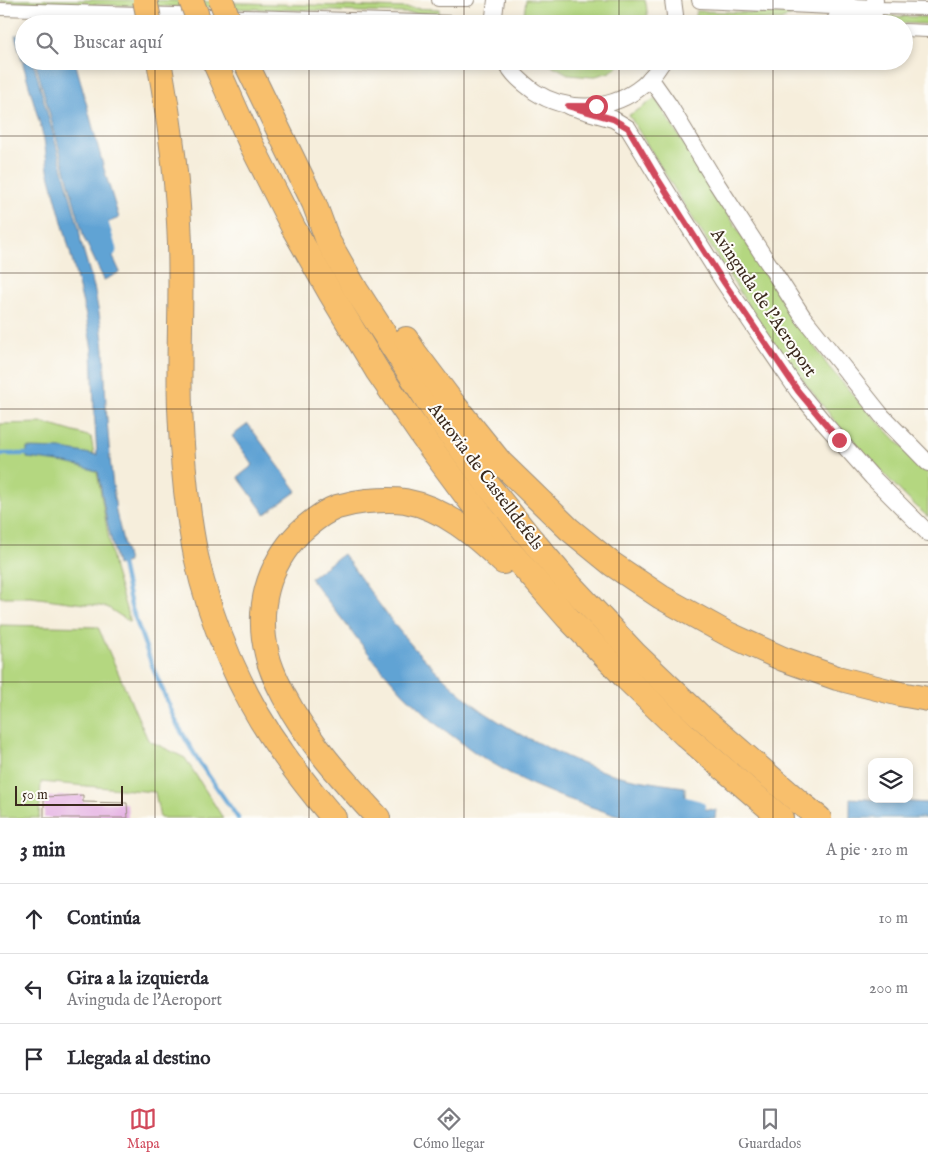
<!DOCTYPE html>
<html lang="es">
<head>
<meta charset="utf-8">
<style>
	body { margin:0; font-family:"IM FELL English",serif; background:#f7f7f7; color:#2b2b33 }
	.controls { position:absolute; right:15px; bottom:15px; display:grid; overflow:hidden; border-radius:10px; box-shadow:0 2px 8px #0003 }
	.controls button { width:45px; height:45px; display:grid; place-items:center; padding:0; border:0; border-bottom:1px solid #e1e1e2; background:#fff; color:#2b2b33; font:25px sans-serif }
	.scale { position:absolute; left:15px; bottom:12px; width:108px; box-sizing:border-box; padding-left:5px; border:2px solid #3b2a1e; border-top:0; font-size:14px; line-height:18px; white-space:nowrap; color:#3b2a1e; -webkit-text-stroke:4px #fdfcf7; paint-order:stroke }
	.stop { position:absolute; width:15px; height:15px; margin:-11px; border:4px solid #d1495b; border-radius:50%; background:#fff }
	.stop.end { background:#d1495b; border-color:#fff; box-shadow:0 1px 5px #0008 }
	.list { margin:0; padding:0; list-style:none }
	h2 { display:flex; justify-content:space-between; align-items:center; height:65px; margin:0; padding:0 20px; font-size:21px }
	h2 small { font-size:16px; font-weight:400; color:#7c7c81 }
	.list li { display:grid; grid-template-columns:32px 1fr auto; gap:15px; align-items:center; box-sizing:border-box; height:70px; padding:0 20px; border-top:1px solid #e1e1e2 }
	.list b { display:block; font-size:19px; white-space:nowrap }
	.list p { margin:0; font-size:16px; white-space:nowrap; color:#7c7c81 }
	.list em { font-size:16px; font-style:normal; color:#7c7c81 }
	.icon { flex:none; width:28px; height:28px; fill:none; stroke:currentColor; stroke-width:2; stroke-linecap:round; stroke-linejoin:round }
	.map { position:relative; flex:none; width:928px; height:818px; overflow:hidden }
	.search { position:absolute; background:#fff; box-shadow:0 2px 8px #0003; left:15px; right:15px; top:15px; height:55px; display:flex; align-items:center; gap:12px; box-sizing:border-box; padding:0 18px; border-radius:28px; color:#7c7c81; font-size:19px }
	.sheet { height:275px; background:#fff }
	nav { display:flex; justify-content:space-around; align-items:center; box-sizing:border-box; height:70px; border-top:1px solid #e1e1e2; background:#fff; font-size:14px; color:#7c7c81 }
	nav a { display:grid; justify-items:center; gap:2px }
	nav .on { color:#d1495b }
	.map>svg:first-child { display:block }
	.green { fill:#b4d780; stroke:#78804f }
	.water { fill:#60a3d4; stroke:#4e6679 }
	.lines { fill:none; stroke-linecap:round; stroke-linejoin:round }
	.stream { stroke:#60a3d4; stroke-width:4.5 }
	.canal { stroke:#60a3d4; stroke-width:15 }
	.building { fill:#e2a7e1 }
	.minor-casing { stroke:#988c7d; stroke-width:14 }
	.tertiary-casing { stroke:#988c7d; stroke-width:18 }
	.motorway-casing { stroke:#988c7d; stroke-width:26 }
	.minor { stroke:#fff; stroke-width:12 }
	.tertiary { stroke:#fff; stroke-width:16 }
	.motorway { stroke:#f8bf6c; stroke-width:24 }
	.motorway-bridge-casing { stroke:#988c7d; stroke-width:26; stroke-linecap:butt }
	.motorway-bridge { stroke:#f8bf6c; stroke-width:24 }
	.route { stroke:#d1495b; stroke-width:6 }
	.grid { fill:none; stroke:#3b2a1e; stroke-width:1; stroke-opacity:0.55 }
	.labels { text-anchor:middle; dominant-baseline:central; stroke-width:4; stroke-linejoin:round; paint-order:stroke }
	.street-label { font-size:18px; fill:#3b2a1e; stroke:#fdfcf7 }
</style>
</head>
<body>
<div class="map">
<svg width="928" height="818" viewBox="0 0 928 818">
	<rect width="100%" height="100%" fill="#fdfcf7"/>
	<filter id="ink" filterUnits="userSpaceOnUse"><feTurbulence type="fractalNoise" baseFrequency=".02" numOctaves="2"/><feDisplacementMap in="SourceGraphic" scale="10" xChannelSelector="R" yChannelSelector="G"/><feConvolveMatrix kernelMatrix="1 2 1 2 8 2 1 2 1" color-interpolation-filters="sRGB"/></filter>
	<filter id="wash" filterUnits="userSpaceOnUse"><feTurbulence type="fractalNoise" baseFrequency=".0096" numOctaves="4" result="noise"/><feDisplacementMap in="SourceGraphic" scale="20" xChannelSelector="R" yChannelSelector="G"/><feGaussianBlur stdDeviation="1.12" result="paint"/><feColorMatrix in="noise" values="0 0 0 0 0 0 0 0 0 0 0 0 0 0 0 0 0 1.4 0 .05"/><feComposite in="paint" operator="in"/></filter>
	<g filter="url(#wash)">
		<rect width="100%" height="100%" fill="#f6eedc"/>
		<g class="green">
			<path d="M0,0H148L439,9V14L0,2Z"/>
			<path d="M526,0H645C647,7 648,16 647,24H525L524,15Z"/>
			<path d="M696,11L794,14L781,20L696,18Z"/>
			<path d="M884,16L928,17V24L883,23Z"/>
			<path d="M544,61H625L610,72L592,77L570,75Z"/>
			<path d="M655,98L788,309L828,366L861,404L928,473V517L905,496L837,424L762,327L685,206L629,115L643,107Z"/>
			<path d="M44,423L91,437L114,569L130,622L107,607L31,597H0V424Z"/>
			<path d="M0,625L98,627L148,740L185,758L223,818H160L155,792L41,782L39,818H0Z"/>
		</g>
		<g class="water">
			<path d="M15,35H24V61H33L79,228L81,242L94,287L101,324L104,349L106,406L110,459L116,512L128,562L117,565L106,517L98,472C75,463 52,461 27,458V448L62,449L97,455L94,407L92,350L86,316L68,244L48,170L44,139Z"/>
			<path d="M35,61H75L104,169L119,218L99,226L120,272L104,280L84,238Z"/>
			<path d="M248,424L297,491L265,514L238,477L253,465L232,436Z"/>
			<path d="M343,554C367,586 388,619 414,648C436,671 459,694 484,712C502,724 521,735 540,744C558,753 577,762 596,769C625,779 655,783 685,787V807L716,810L715,818H633L609,813L559,796L521,780L477,754L436,724L403,693L373,659L310,578Z"/>
			<path d="M850,798L928,803V818H850Z"/>
		</g>
		<g class="lines">
			<g class="stream">
				<path d="M0,454H31"/>
				<path d="M121,560L131,606L152,665L177,724L199,762L238,818"/>
			</g>
			<g class="canal">
				<path d="M96,207L109,250"/>
				<path d="M665,799L698,808"/>
			</g>
		</g>
		<g id="blocks">
			<path class="building" d="M83,795V802L127,803L128,818H44V797Z"/>
		</g>
	</g>
	<g filter="url(#ink)">
		<use href="#blocks" fill-opacity="0" stroke="#988c7d" stroke-width="1"/>
		<g class="lines">
			<g class="minor-casing">
				<g id="minor">
					<path d="M438,0H468"/>
					<path d="M875,8L928,9"/>
					<path d="M0,9L454,22L463,24"/>
					<path d="M904,30L928,31"/>
				</g>
			</g>
			<g class="tertiary-casing">
				<g id="tertiary">
					<path d="M673,0L675,15L674,24"/>
					<path d="M700,0L875,8"/>
					<path d="M494,24V16L496,0"/>
					<path d="M833,24L837,17L860,16"/>
					<path d="M873,24L875,0"/>
					<path d="M506,61C511,74 524,84 535,92C566,112 607,111 637,90C648,83 656,72 663,61"/>
					<path d="M650,78L669,105L717,184L803,317L882,416L928,463"/>
					<path d="M568,106L613,119L628,128L659,179L723,281L798,391L824,423L872,477L928,533"/>
				</g>
			</g>
			<g class="motorway-casing">
				<g id="motorway">
					<path d="M159,61C170,122 178,182 180,244C182,299 178,354 180,408C182,457 186,507 196,556C210,622 242,697 282,752C293,768 304,782 316,797C322,804 328,812 334,818"/>
					<path d="M214,61L251,144L294,229L331,294L378,372L422,436L465,494L506,547L568,618L626,678L685,735L781,818"/>
					<path d="M245,61L314,203L328,241L356,290L442,423L487,484L531,539L571,586L635,654L701,717L799,802L819,818"/>
					<path d="M406,339L415,353L455,406L500,462L569,529L612,564L661,597L726,633L783,659L837,678L900,694L928,699"/>
					<path d="M378,818C343,780 308,742 284,696C277,682 270,669 267,654C256,609 267,566 300,532C311,522 323,512 337,507C347,504 357,502 367,501C380,500 392,499 405,501C444,508 475,535 503,562"/>
				</g>
			</g>
			<use href="#minor" class="minor"/>
			<use href="#tertiary" class="tertiary"/>
			<use href="#motorway" class="motorway"/>
			<g class="motorway-bridge-casing">
				<g id="motorway-bridge">
					<path d="M145,0L150,24"/>
					<path d="M191,0L200,24"/>
					<path d="M221,0L230,24"/>
				</g>
			</g>
			<use href="#motorway-bridge" class="motorway-bridge"/>
		</g>
	</g>
	<g class="lines" filter="url(#ink)">
		<path class="route" d="M596,106H568L613,119L628,128L658,179L723,281L798,391L839,440"/>
	</g>
	<path class="grid" d="M155,0V24M309,0V24M464,0V24M619,0V24M773,0V24M155,61V818M309,61V818M464,61V818M619,61V818M773,61V818M0,136H928M0,273H928M0,409H928M0,545H928M0,682H928"/>
	<g class="labels">
		<g class="street-label">
			<text transform="translate(763 303) rotate(56)">Avinguda de l'Aeroport</text>
			<text transform="translate(485 477) rotate(53)">Autovia de Castelldefels</text>
		</g>
	</g>
</svg>
<div class="controls">
<button><svg class="icon" aria-label="layers" viewBox="0 0 24 24"><path d="M12 4l9 5-9 5-9-5zM3 14l9 5 9-5"/></svg></button>
</div>
<div class="scale">50 m</div>
<div class="stop" style="left:596px;top:106px"></div>
<div class="stop end" style="left:839px;top:440px"></div>
<div class="search"><svg class="icon" aria-label="search" viewBox="0 0 24 24"><circle cx="10" cy="10" r="6"/><path d="M15 15l6 6"/></svg>Buscar aquí</div>
</div>
<section class="sheet">
<h2>3 min<small>A pie · 210 m</small></h2>
<ul class="list">
<li><svg class="icon" aria-label="ahead" viewBox="0 0 24 24"><path d="M12 20V5M6 11l6-6 6 6"/></svg><div><b>Continúa</b></div><em>10 m</em></li>
<li><svg class="icon" aria-label="left" viewBox="0 0 24 24"><path d="M17 20v-9H6M10 6l-5 5 5 5"/></svg><div><b>Gira a la izquierda</b><p>Avinguda de l'Aeroport</p></div><em>200 m</em></li>
<li><svg class="icon" aria-label="arrive" viewBox="0 0 24 24"><path d="M6 21V4h12l-3 4 3 4H6"/></svg><div><b>Llegada al destino</b></div></li>
</ul>
</section>
<nav>
<a class="on"><svg class="icon" aria-label="map" viewBox="0 0 24 24"><path d="M3 6l6-2 6 2 6-2v14l-6 2-6-2-6 2zM9 4v14M15 6v14"/></svg>Mapa</a>
<a><svg class="icon" aria-label="directions" viewBox="0 0 24 24"><path d="M12 3l9 9-9 9-9-9zM9 14v-3h6M13 9l2 2-2 2"/></svg>Cómo llegar</a>
<a><svg class="icon" aria-label="saved" viewBox="0 0 24 24"><path d="M7 4h10v16l-5-4-5 4z"/></svg>Guardados</a>
</nav>
</body>
</html>
